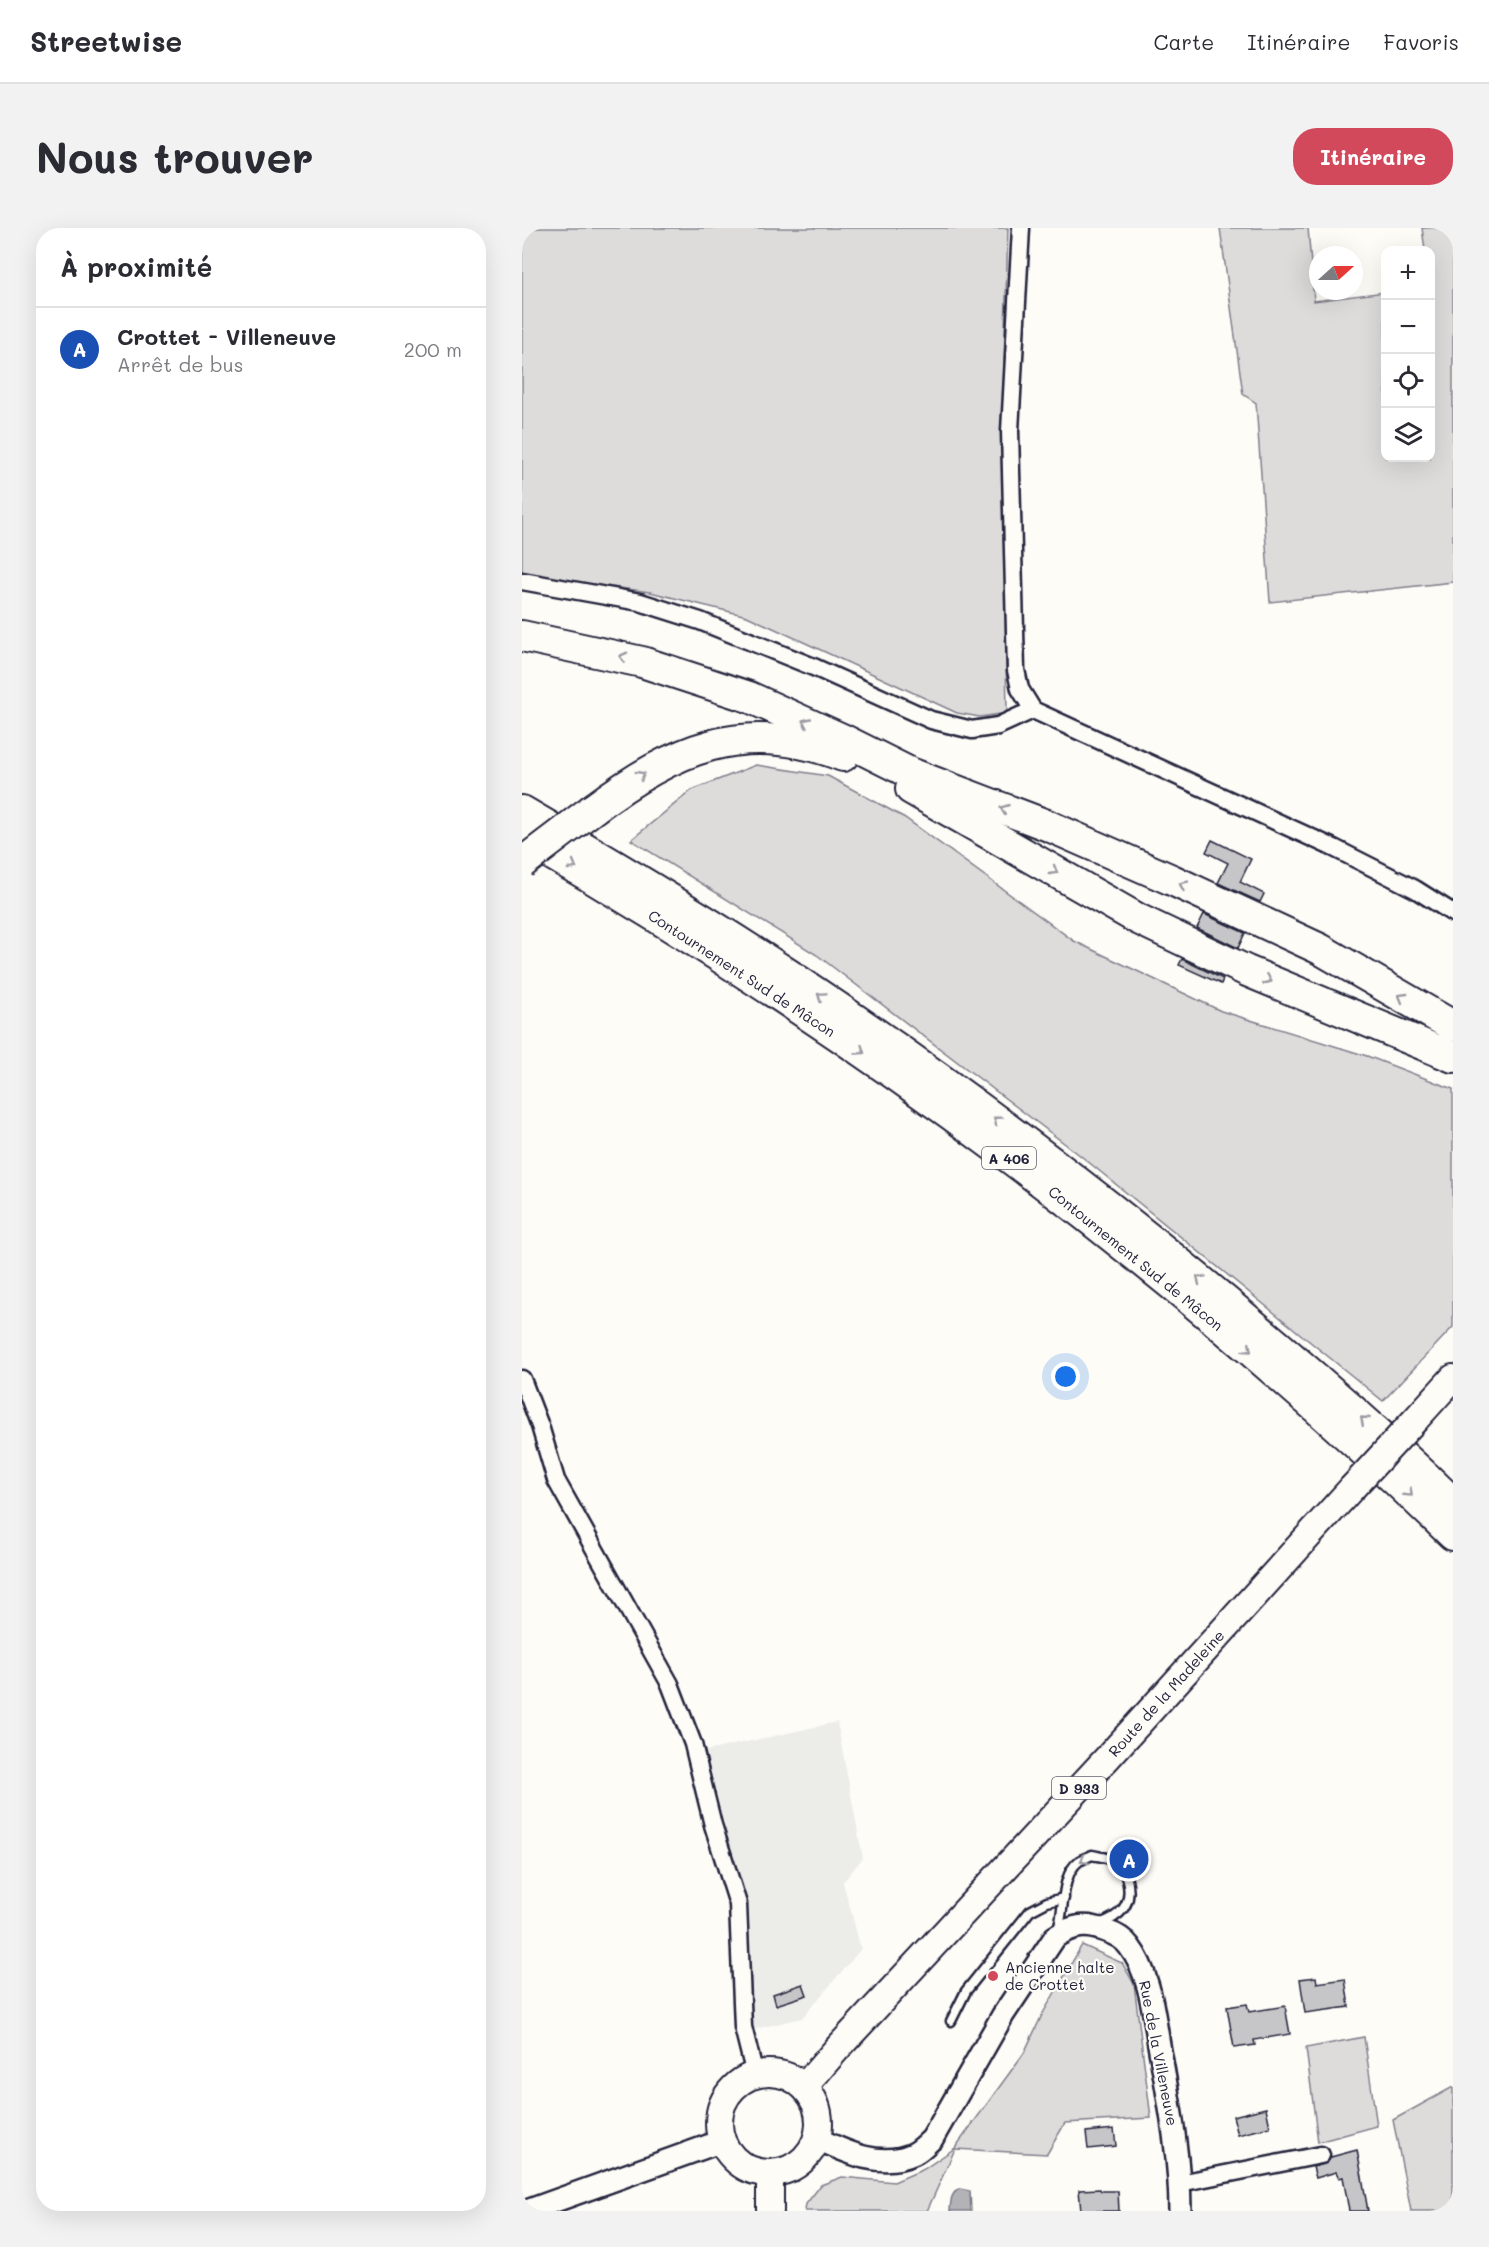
<!DOCTYPE html>
<html lang="fr">
<head>
<meta charset="utf-8">
<style>
	body { margin:0; font-family:Mali,sans-serif; background:#f2f2f3; color:#2b2b33 }
	.controls { position:absolute; right:18px; top:18px; display:grid; overflow:hidden; border-radius:12px; box-shadow:0 6px 24px #0002 }
	.controls button { width:54px; height:54px; display:grid; place-items:center; padding:0; border:0; border-bottom:2px solid #e1e1e2; background:#fff; color:#2b2b33; font:30px sans-serif }
	.compass { position:absolute; left:787px; top:18px; width:54px; height:54px; border-radius:50%; background:#fff; box-shadow:0 6px 24px #0002; rotate:69deg }
	.you { position:absolute; left:544px; top:1149px; width:21px; height:21px; margin:-15px; border:4px solid #fff; border-radius:50%; background:#1a73e8; box-shadow:0 0 0 9px #1a73e833 }
	.badge { display:grid; place-items:center; width:39px; height:39px; border-radius:50%; background:#d1495b; color:#fff; font-size:20px; font-weight:700 }
	.pin { position:absolute; translate:-50% -50%; border:3px solid #fff; box-shadow:0 2px 6px #0006 }
	.list { margin:0; padding:0; list-style:none }
	h2 { display:flex; justify-content:space-between; align-items:center; height:78px; margin:0; padding:0 24px; font-size:26px }
	h2 small { font-size:20px; font-weight:400; color:#7c7c81 }
	.list li { display:grid; grid-template-columns:39px 1fr auto; gap:18px; align-items:center; box-sizing:border-box; height:84px; padding:0 24px; border-top:2px solid #e1e1e2 }
	.list b { display:block; font-size:22px; white-space:nowrap }
	.list p { margin:0; font-size:20px; white-space:nowrap; color:#7c7c81 }
	.list em { font-size:20px; font-style:normal; color:#7c7c81 }
	.icon { flex:none; width:33px; height:33px; fill:none; stroke:currentColor; stroke-width:2; stroke-linecap:round; stroke-linejoin:round }
	.map { position:relative; flex:none; width:931px; height:1983px; overflow:hidden; border-radius:24px }
	header { display:flex; align-items:center; gap:36px; box-sizing:border-box; height:84px; padding:0 30px; background:#fff; border-bottom:2px solid #e1e1e2 }
	header strong { font-size:28px }
	nav { display:flex; gap:33px; margin-inline-start:auto; font-size:21px }
	.intro { display:flex; align-items:center; justify-content:space-between; box-sizing:border-box; height:144px; padding:0 36px }
	h1 { margin:0; font-size:42px }
	.button { padding:15px 27px; border-radius:24px; background:#d1495b; color:#fff; font-size:21px; font-weight:700 }
	main { display:flex; gap:36px; padding:0 36px }
	aside { flex:1; background:#fff; border-radius:24px; box-shadow:0 6px 24px #0002 }
	.map>svg:first-child { display:block }
	.built { fill:#ecece9 }
	.green { fill:#dddcdb; stroke:#807f8b; stroke-width:1.5 }
	.water { fill:#b2b2b7; stroke:#787885; stroke-width:1.5 }
	.building { fill:#c6c6c8; stroke:#22223b; stroke-width:1.5 }
	.lines { fill:none; stroke-linecap:round; stroke-linejoin:round }
	.service-casing { stroke:#22223b; stroke-width:13 }
	.minor-casing { stroke:#22223b; stroke-width:21 }
	.tertiary-casing { stroke:#22223b; stroke-width:26 }
	.primary-casing { stroke:#22223b; stroke-width:30 }
	.motorway-casing { stroke:#22223b; stroke-width:34 }
	.service { stroke:#fdfcf7; stroke-width:8 }
	.minor { stroke:#fdfcf7; stroke-width:16 }
	.tertiary { stroke:#fdfcf7; stroke-width:21 }
	.primary { stroke:#fdfcf7; stroke-width:26 }
	.motorway { stroke:#fdfcf7; stroke-width:30 }
	.primary-bridge-casing { stroke:#22223b; stroke-width:30; stroke-linecap:butt }
	.motorway-bridge-casing { stroke:#22223b; stroke-width:34; stroke-linecap:butt }
	.primary-bridge { stroke:#fdfcf7; stroke-width:26 }
	.motorway-bridge { stroke:#fdfcf7; stroke-width:30 }
	.oneway { stroke:#9a9aa2 }
	.poi-dot { fill:#d1495b; stroke:#fdfcf7; stroke-width:2 }
	.labels { text-anchor:middle; dominant-baseline:central; stroke-width:4.5; stroke-linejoin:round; paint-order:stroke }
	.shield { fill:#fdfcf7; stroke:#646373; stroke-width:1.5 }
	.shield-label { font-size:14px; font-weight:bold; fill:#22223b }
	.street-label { font-size:15px; fill:#22223b; stroke:#fdfcf7 }
	.poi-label { font-size:15px; fill:#22223b; stroke:#fdfcf7; text-anchor:start }
</style>
</head>
<body>
<header>
<strong>Streetwise</strong>
<nav><a>Carte</a><a>Itinéraire</a><a>Favoris</a></nav>
</header>
<div class="intro"><h1>Nous trouver</h1><a class="button">Itinéraire</a></div>
<main>
<aside>
<h2>À proximité<small></small></h2>
<ul class="list">
<li><span class="badge" style="background:#1a4fb4">A</span><div><b>Crottet - Villeneuve</b><p>Arrêt de bus</p></div><em>200 m</em></li>
</ul>
</aside>
<div class="map">
<svg width="931" height="1983" viewBox="0 0 931 1983">
	<rect width="100%" height="100%" fill="#fdfcf7"/>
	<filter id="ink" filterUnits="userSpaceOnUse"><feTurbulence type="fractalNoise" baseFrequency=".0167" numOctaves="2"/><feDisplacementMap in="SourceGraphic" scale="12" xChannelSelector="R" yChannelSelector="G"/><feConvolveMatrix kernelMatrix="1 2 1 2 8 2 1 2 1" color-interpolation-filters="sRGB"/></filter>
	<g filter="url(#ink)">
		<path class="built" d="M315,1494L341,1630L321,1654L339,1721L280,1790L225,1803L221,1670L184,1523Z"/>
		<g class="green">
			<path d="M0,0H486L480,204L485,485L458,489L435,485L225,388L128,364L0,347Z"/>
			<path d="M698,0H786L792,73L863,64L864,230H908V22H903L900,0H931V354L748,374L734,175L721,166Z"/>
			<path d="M234,537L306,548L383,590L552,713L699,783L845,828L931,861V1099L861,1173L559,928L295,727L109,612L170,562Z"/>
			<path d="M560,1717L600,1735L612,1756L629,1890L543,1895L525,1926L433,1921L405,1983H283L284,1976L299,1957L320,1949L372,1954L402,1941L433,1920L502,1825L520,1787Z"/>
			<path d="M842,1809L855,1898L796,1914L784,1820Z"/>
			<path d="M931,1859V1983H889L871,1892Z"/>
		</g>
		<path class="water" d="M438,1961L448,1963L449,1983H428C429,1973 428,1965 438,1961Z"/>
		<g class="building">
			<path d="M690,612L729,631L718,654L742,666L738,674L696,655L706,635L684,624Z"/>
			<path d="M682,686L723,705L716,720L675,700Z"/>
			<path d="M660,731L701,751L699,756L657,737Z"/>
			<path d="M794,1749L795,1755L823,1751L827,1779L783,1785L778,1751Z"/>
			<path d="M281,1756L285,1767L254,1777L251,1766Z"/>
			<path d="M725,1776L727,1784L763,1778L768,1806L732,1812L733,1817L712,1820L705,1779Z"/>
			<path d="M744,1880L748,1899L716,1907L711,1888Z"/>
			<path d="M592,1901L594,1918L566,1921L564,1904Z"/>
			<path d="M835,1922L840,1949L846,1983H827L821,1949L817,1950L814,1944L794,1950L791,1939L805,1935L809,1929Z"/>
			<path d="M578,1961L579,1963H596L597,1983H559L557,1962Z"/>
		</g>
		<g class="lines">
			<g class="service-casing">
				<g id="service">
					<path d="M536,1702C543,1682 538,1648 557,1633C561,1631 566,1629 570,1627C578,1629 587,1629 593,1634C607,1643 611,1668 601,1681C595,1689 586,1693 577,1696"/>
					<path d="M429,1793L444,1763L508,1683L525,1674L542,1670"/>
				</g>
			</g>
			<g class="minor-casing">
				<g id="minor">
					<path d="M499,0L488,203L494,442L498,461L511,482L812,620L893,661L931,685"/>
					<path d="M0,353L118,374L178,393L294,440L409,492L450,502L476,498L511,482"/>
					<path d="M0,1151L18,1198L34,1252L148,1456L171,1516L191,1597L216,1676L221,1799L233,1847"/>
					<path d="M658,1955L799,1927"/>
				</g>
			</g>
			<g class="tertiary-casing">
				<g id="tertiary">
					<path d="M294,1910C324,1924 358,1941 391,1926C398,1923 404,1916 410,1911L481,1787L533,1709C551,1697 564,1695 584,1703C593,1706 601,1710 607,1718C630,1748 632,1792 639,1828C648,1879 658,1931 658,1983"/>
					<path d="M5,1983L200,1913"/>
				</g>
			</g>
			<g class="primary-casing">
				<g id="primary">
					<path d="M893,1192L931,1150"/>
					<circle cx="247" cy="1895" r="50"/>
					<path d="M282,1859L314,1822L588,1527L830,1260"/>
					<path d="M248,1945V1983"/>
				</g>
			</g>
			<g class="motorway-casing">
				<g id="motorway">
					<path d="M0,408L120,434L227,469L322,512L388,545L527,598L650,652L798,721L931,798"/>
					<path d="M389,561L616,691L725,743L931,829"/>
					<path d="M71,581C152,521 221,489 321,528"/>
					<path d="M0,583C91,636 181,690 269,748C438,860 599,983 753,1115C814,1167 874,1219 931,1275"/>
					<path d="M0,609C336,802 652,1037 931,1307"/>
				</g>
			</g>
			<use href="#service" class="service"/>
			<use href="#minor" class="minor"/>
			<use href="#tertiary" class="tertiary"/>
			<use href="#primary" class="primary"/>
			<use href="#motorway" class="motorway"/>
			<g class="primary-bridge-casing">
				<path id="primary-bridge" d="M830,1260L893,1192"/>
			</g>
			<g class="motorway-bridge-casing">
				<path id="motorway-bridge" d="M0,635L71,581"/>
			</g>
			<use href="#primary-bridge" class="primary-bridge"/>
			<use href="#motorway-bridge" class="motorway-bridge"/>
		</g>
		<defs><path id="oneway-chevron" d="M-2-3.5L2.5 0L-2 3.5" fill="none" stroke-width="1.6" stroke-linecap="round" stroke-linejoin="round" transform="scale(1.5)"/></defs>
		<g class="oneway">
			<use href="#oneway-chevron" transform="translate(101 429) rotate(-166)"/>
			<use href="#oneway-chevron" transform="translate(284 494) rotate(-155)"/>
			<use href="#oneway-chevron" transform="translate(119 547) rotate(-30)"/>
			<use href="#oneway-chevron" transform="translate(482 581) rotate(-159)"/>
			<use href="#oneway-chevron" transform="translate(51 638) rotate(30)"/>
			<use href="#oneway-chevron" transform="translate(532 643) rotate(30)"/>
			<use href="#oneway-chevron" transform="translate(661 657) rotate(-155)"/>
			<use href="#oneway-chevron" transform="translate(746 752) rotate(23)"/>
			<use href="#oneway-chevron" transform="translate(299 768) rotate(-146)"/>
			<use href="#oneway-chevron" transform="translate(880 769) rotate(-150)"/>
			<use href="#oneway-chevron" transform="translate(339 823) rotate(35)"/>
			<use href="#oneway-chevron" transform="translate(475 892) rotate(-143)"/>
			<use href="#oneway-chevron" transform="translate(678 1051) rotate(-141)"/>
			<use href="#oneway-chevron" transform="translate(726 1121) rotate(41)"/>
			<use href="#oneway-chevron" transform="translate(842 1192) rotate(-139)"/>
			<use href="#oneway-chevron" transform="translate(887 1265) rotate(44)"/>
			<use href="#oneway-chevron" transform="translate(562 1632) rotate(151)"/>
		</g>
	</g>
	<circle class="poi-dot" cx="471" cy="1748" r="6"/>
	<g class="labels">
		<g class="shield">
			<rect x="460" y="919" width="54" height="22" rx="4.5"/>
			<rect x="530" y="1549" width="54" height="22" rx="4.5"/>
		</g>
		<g class="shield-label">
			<text x="487" y="930">A 406</text>
			<text x="557" y="1560">D 933</text>
		</g>
		<g class="street-label">
			<text transform="translate(220 745) rotate(33)">Contournement Sud de Mâcon</text>
			<text transform="translate(614 1030) rotate(39)">Contournement Sud de Mâcon</text>
			<text transform="translate(644 1465) rotate(-48)">Route de la Madeleine</text>
			<text transform="translate(637 1825) rotate(79)">Rue de la Villeneuve</text>
		</g>
		<g class="poi-label">
			<text x="483" y="1739">Ancienne halte<tspan x="483" dy="17">de Crottet</tspan></text>
		</g>
	</g>
</svg>
<div class="controls">
<button>+</button>
<button>−</button>
<button><svg class="icon" aria-label="locate" viewBox="0 0 24 24"><circle cx="12" cy="12" r="6"/><path d="M12 2v4M12 18v4M2 12h4M18 12h4"/></svg></button>
<button><svg class="icon" aria-label="layers" viewBox="0 0 24 24"><path d="M12 4l9 5-9 5-9-5zM3 14l9 5 9-5"/></svg></button>
</div>
<svg class="compass" viewBox="-18 -18 36 36"><path d="M0-13l5 13h-10z" fill="#e53935"/><path d="M0 13l5-13h-10z" fill="#7c7c81"/></svg>
<div class="you"></div>
<div class="pin badge" style="left:607px;top:1631px;background:#1a4fb4">A</div>
</div>
</main>
</body>
</html>
